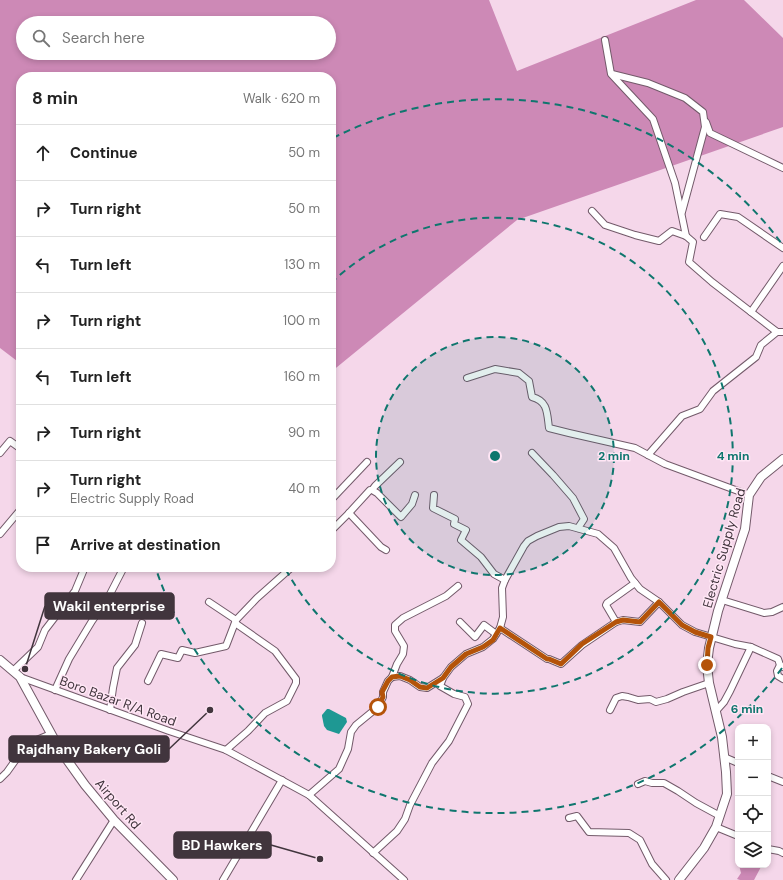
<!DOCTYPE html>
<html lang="en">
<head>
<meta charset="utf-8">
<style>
	body { margin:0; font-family:"DM Sans",sans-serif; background:#f6f6f6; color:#222 }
	.controls { position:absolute; right:12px; bottom:12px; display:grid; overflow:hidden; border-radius:8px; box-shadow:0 2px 6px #0003 }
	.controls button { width:36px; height:36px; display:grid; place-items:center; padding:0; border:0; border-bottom:1px solid #e0e0e0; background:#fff; color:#222; font:20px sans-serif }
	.stop { position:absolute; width:12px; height:12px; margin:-9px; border:3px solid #b45309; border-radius:50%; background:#fff }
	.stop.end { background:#b45309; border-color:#fff; box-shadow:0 1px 4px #0008 }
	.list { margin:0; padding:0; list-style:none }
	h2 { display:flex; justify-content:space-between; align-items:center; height:52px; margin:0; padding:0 16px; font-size:17px }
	h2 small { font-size:13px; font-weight:400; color:#767676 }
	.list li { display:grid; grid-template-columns:26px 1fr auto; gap:12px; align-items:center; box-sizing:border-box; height:56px; padding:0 16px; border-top:1px solid #e0e0e0 }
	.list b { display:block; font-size:15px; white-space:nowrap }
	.list p { margin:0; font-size:13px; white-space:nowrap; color:#767676 }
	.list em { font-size:13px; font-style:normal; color:#767676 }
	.icon { flex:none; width:22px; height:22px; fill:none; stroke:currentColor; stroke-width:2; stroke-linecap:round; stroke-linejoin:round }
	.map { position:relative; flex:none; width:783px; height:880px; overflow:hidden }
	.search { position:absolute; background:#fff; box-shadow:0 2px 6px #0003; left:16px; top:16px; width:320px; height:44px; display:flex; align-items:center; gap:10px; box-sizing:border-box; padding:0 14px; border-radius:22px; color:#767676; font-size:15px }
	.panel { position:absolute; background:#fff; box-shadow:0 2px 6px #0003; left:16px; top:72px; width:320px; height:500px; border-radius:16px }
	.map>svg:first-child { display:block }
	.forest { fill:#cd89b6; fill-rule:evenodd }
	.water { fill:#1e9893 }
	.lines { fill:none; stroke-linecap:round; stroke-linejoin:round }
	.minor-casing { stroke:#735a6a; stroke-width:8 }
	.major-casing { stroke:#735a6a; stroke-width:10 }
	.minor { stroke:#fff; stroke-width:6 }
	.major { stroke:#fff; stroke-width:8 }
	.route { stroke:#b45309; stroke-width:5 }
	.ring { fill:none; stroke:#0f766e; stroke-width:2; stroke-dasharray:7 5 }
	.labels { text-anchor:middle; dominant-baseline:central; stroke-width:3; stroke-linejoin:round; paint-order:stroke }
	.street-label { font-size:13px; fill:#41353d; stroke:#ffe6f5 }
	.centre { fill:#0f766e; stroke:#ffe6f5; stroke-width:2 }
	.ring-label { font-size:12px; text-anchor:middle; font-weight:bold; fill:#0f766e; stroke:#ffe6f5; stroke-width:3; stroke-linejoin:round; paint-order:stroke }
	.leader { fill:none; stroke:#41353d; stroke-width:1.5 }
	.callout-dot { fill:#41353d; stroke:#ffe6f5; stroke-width:1.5 }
	.callout { fill:#41353d; stroke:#41353d; stroke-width:1.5 }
	.callout-label { font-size:14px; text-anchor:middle; font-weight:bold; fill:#fff }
</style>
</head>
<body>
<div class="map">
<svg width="783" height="880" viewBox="0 0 783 880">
	<rect width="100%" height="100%" fill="#f5d7ea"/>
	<g class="forest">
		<path d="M0,0H489L517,71L696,0H744L783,38V127L517,220L331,372V77H21V364L0,348ZM23,23H329V53H23Z"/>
		<path d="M739,865H762L754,880H740L737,879L741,873Z"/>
	</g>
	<path class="water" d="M327,709H329L346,718L347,722L339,734L327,730L324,726L322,716V715Z"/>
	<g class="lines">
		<g class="minor-casing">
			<g id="minor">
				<path d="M605,40L611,74L653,119L675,183L686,236"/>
				<path d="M612,74L648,83L685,98L703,112L705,127L682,212"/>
				<path d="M706,122L710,133L783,168"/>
				<path d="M592,211L605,225L635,235L659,241L672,231L686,236L693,242L689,262L712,282L777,332H783"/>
				<path d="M704,237L720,214L738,217L783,248"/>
				<path d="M751,312L783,266"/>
				<path d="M467,378L495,369L519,373L529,381L532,397C548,401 547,413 549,428L569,433L635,448L665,464L749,495"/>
				<path d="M0,453L10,441L21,449"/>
				<path d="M532,453L553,475L573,498L584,519L578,528"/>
				<path d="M648,455L682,416L700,409L713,391L756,357L761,345L777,332"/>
				<path d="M372,490L377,493L401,517L412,504L415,495"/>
				<path d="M434,495L433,508L455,519L454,524L466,530L461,540L481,557L494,574L505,580"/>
				<path d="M331,500L367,462"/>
				<path d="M349,513L381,547L386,550"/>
				<path d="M331,531L349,513L370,490H372L375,486L400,462"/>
				<path d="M0,534L21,509"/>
				<path d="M722,600L764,613L772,612L783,607"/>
				<path d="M209,602L236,620"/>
				<path d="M460,622L475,637L484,625L496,634"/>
				<path d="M616,622L623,620L640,622L659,602"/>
				<path d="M500,628L547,659H549L561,664L582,645L616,622L606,605L607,603L635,583"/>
				<path d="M780,665L777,671L778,676L783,679"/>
				<path d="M13,671L38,647L45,630L75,591L85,567"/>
				<path d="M20,677L169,731L226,750L309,795L404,880"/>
				<path d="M392,677L397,664L403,654L404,646L395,631V625L403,618L446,596L458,586"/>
				<path d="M148,681L161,654L178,658L182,650L195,653L226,646L236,620L257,598L292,567"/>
				<path d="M55,690L69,659L92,621L108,598L124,567"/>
				<path d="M110,710L113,688L117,668L135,645L142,623"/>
				<path d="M610,710L616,698L622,696L628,697L638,700L650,699L656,702L667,699L683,692L709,683"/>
				<path d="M716,711L724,702L730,691L751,647"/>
				<path d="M226,750L248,731L265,713L287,701L296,683V679L275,651L235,623"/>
				<path d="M724,757L738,763"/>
				<path d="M768,776L783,782"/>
				<path d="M0,779L7,772L27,744L51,734"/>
				<path d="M638,784L645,781L652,783H664L678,791L696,803L720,816"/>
				<path d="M309,795L339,769L348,749L351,732L356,725L378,707L383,697V692L388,681L392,677L400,676L410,680L420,687L427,688L443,678L451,667L466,654L483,647L493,639L500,628L503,617L502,588L505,580L524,546L528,541L537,536L559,527L569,526L598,534L614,548L631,578L640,589L659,602L682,625L695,632L735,644L751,647L778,659L780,665L783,667"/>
				<path d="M569,818L577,816L589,832L629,833L640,840L652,864L666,880"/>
				<path d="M716,827L738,836"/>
				<path d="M768,849L779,851L783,853"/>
				<path d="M373,853L397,831L405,819L410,805L432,763L449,741L468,704L465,697L454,694L440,686L443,678"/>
				<path d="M76,880L114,820"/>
				<path d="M223,880L282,780"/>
			</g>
		</g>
		<g class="major-casing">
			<g id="major">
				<path d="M0,660L20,677L60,750L85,785L114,820L173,880"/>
				<path d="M679,880L704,848L716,827L727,794L726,772L722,737L709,683L707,665L709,648L718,611L745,529L749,495L761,477L783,459"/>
			</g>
		</g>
		<use href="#minor" class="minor"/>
		<use href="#major" class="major"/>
	</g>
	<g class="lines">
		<path class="route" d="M378,707L383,697L382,692L388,681L392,677L400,676L410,680L420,687L427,688L443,678L451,667L466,654L483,647L493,640L500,628L547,659H549L561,664L582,644L616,622L623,620L640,622L659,602L682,625L695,632L711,637L708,648L707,665"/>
	</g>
	<circle cx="495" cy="456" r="119" fill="#0f766e" fill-opacity=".12"/>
	<g class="ring">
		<circle cx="495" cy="456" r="119"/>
		<path d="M331 283A238 238 0 1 1 285 568"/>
		<path d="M782 668A357 357 0 0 1 156 569M333 138A357 357 0 0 1 782 244"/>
	</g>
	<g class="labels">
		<g class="street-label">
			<text transform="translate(724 548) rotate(-74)">Electric Supply Road</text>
			<text transform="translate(118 701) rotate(20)">Boro Bazar R/A Road</text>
			<text transform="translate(118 804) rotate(49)">Airport Rd</text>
		</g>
	</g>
	<circle cx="495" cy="456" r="6" class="centre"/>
	<g class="ring-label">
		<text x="614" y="460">2 min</text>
		<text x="733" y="460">4 min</text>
		<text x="747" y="713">6 min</text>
	</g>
	<path class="leader" d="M25 669L45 606M210 710L169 749M320 859L271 845"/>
	<g class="callout-dot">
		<circle cx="25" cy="669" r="4"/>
		<circle cx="210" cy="710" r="4"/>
		<circle cx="320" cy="859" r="4"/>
	</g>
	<g class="callout">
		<rect x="45" y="593" width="129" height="26" rx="4"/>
		<rect x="9" y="736" width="160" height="26" rx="4"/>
		<rect x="174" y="832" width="97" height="26" rx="4"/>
	</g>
	<g class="callout-label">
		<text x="109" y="611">Wakil enterprise</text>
		<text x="89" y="754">Rajdhany Bakery Goli</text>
		<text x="222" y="850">BD Hawkers</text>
	</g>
</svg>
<div class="controls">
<button>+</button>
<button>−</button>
<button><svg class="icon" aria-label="locate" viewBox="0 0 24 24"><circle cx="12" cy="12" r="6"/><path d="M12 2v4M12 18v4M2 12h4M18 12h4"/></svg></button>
<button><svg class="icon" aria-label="layers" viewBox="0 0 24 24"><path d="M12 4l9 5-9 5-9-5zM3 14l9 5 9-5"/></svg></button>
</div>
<div class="stop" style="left:378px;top:707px"></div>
<div class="stop end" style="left:707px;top:665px"></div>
<div class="search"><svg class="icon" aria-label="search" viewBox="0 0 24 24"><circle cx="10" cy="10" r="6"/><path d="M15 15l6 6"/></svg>Search here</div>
<section class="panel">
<h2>8 min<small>Walk · 620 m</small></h2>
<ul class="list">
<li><svg class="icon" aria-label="ahead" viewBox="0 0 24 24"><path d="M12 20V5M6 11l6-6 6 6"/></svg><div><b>Continue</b></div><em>50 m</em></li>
<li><svg class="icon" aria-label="right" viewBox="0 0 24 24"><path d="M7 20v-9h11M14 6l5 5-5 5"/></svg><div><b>Turn right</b></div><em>50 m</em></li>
<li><svg class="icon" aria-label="left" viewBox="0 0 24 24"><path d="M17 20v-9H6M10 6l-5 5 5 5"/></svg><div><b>Turn left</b></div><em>130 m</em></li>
<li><svg class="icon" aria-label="right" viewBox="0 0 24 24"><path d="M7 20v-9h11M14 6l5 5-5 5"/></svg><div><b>Turn right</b></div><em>100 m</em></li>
<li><svg class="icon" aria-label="left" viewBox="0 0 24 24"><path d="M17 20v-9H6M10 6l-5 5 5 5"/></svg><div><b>Turn left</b></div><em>160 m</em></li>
<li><svg class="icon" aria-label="right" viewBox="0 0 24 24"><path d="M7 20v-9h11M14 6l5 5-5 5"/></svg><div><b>Turn right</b></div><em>90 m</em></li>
<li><svg class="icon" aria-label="right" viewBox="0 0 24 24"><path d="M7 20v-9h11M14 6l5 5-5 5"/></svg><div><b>Turn right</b><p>Electric Supply Road</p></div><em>40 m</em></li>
<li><svg class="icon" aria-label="arrive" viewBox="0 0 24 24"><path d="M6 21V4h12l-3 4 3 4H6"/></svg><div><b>Arrive at destination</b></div></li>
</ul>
</section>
</div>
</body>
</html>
